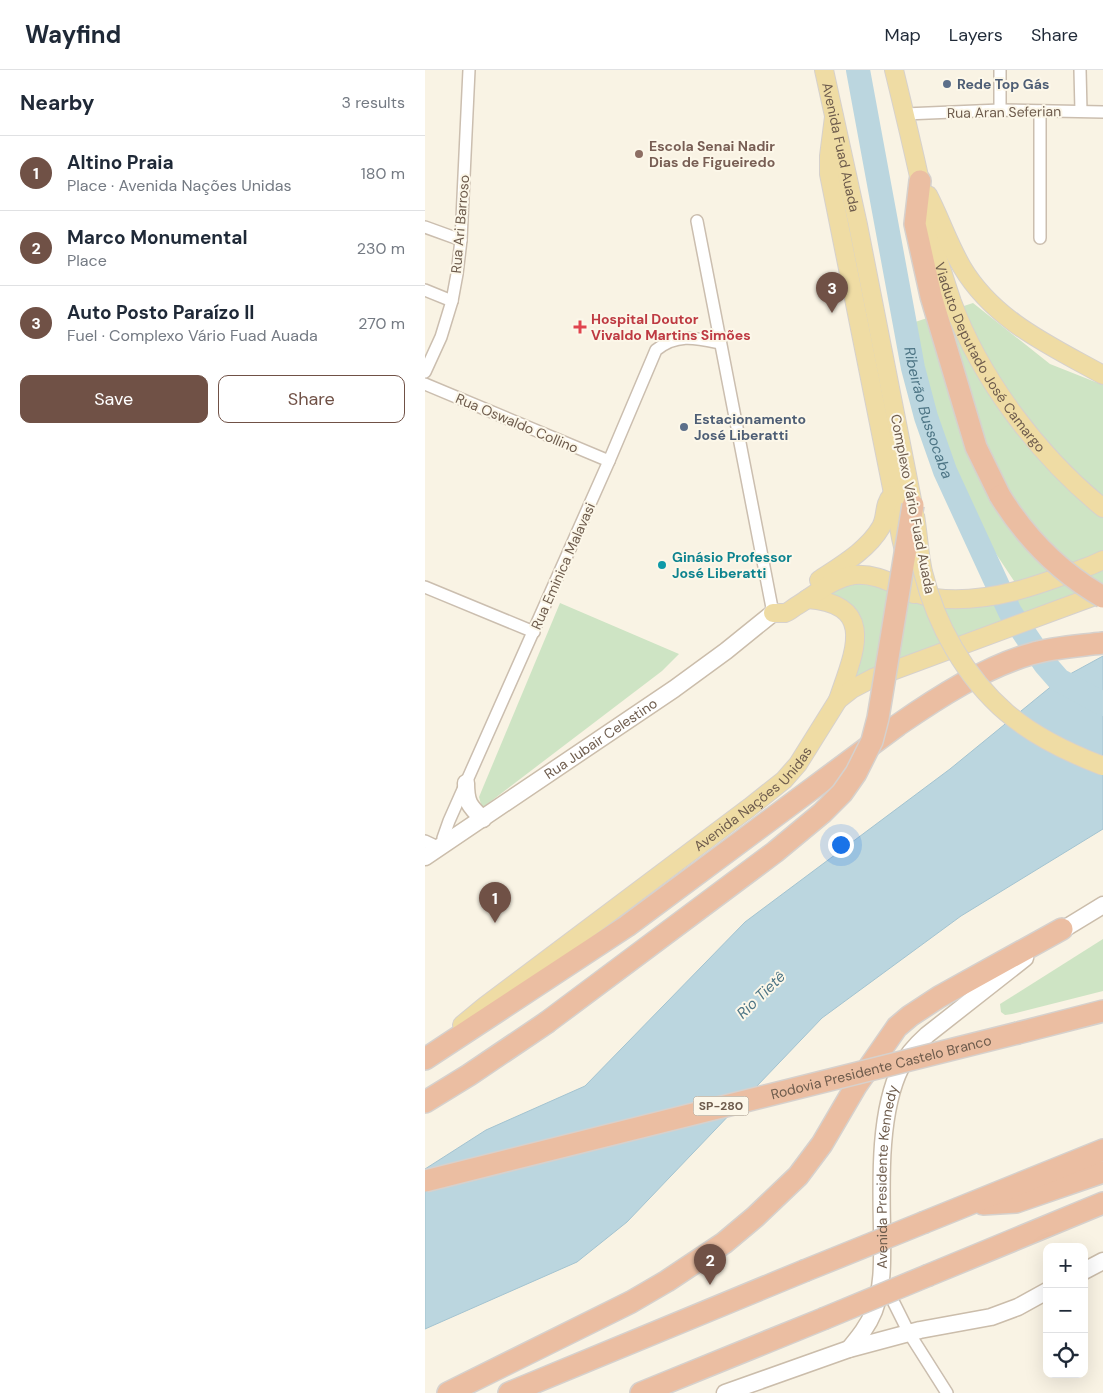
<!DOCTYPE html>
<html lang="en">
<head>
<meta charset="utf-8">
<style>
	body { margin:0; font-family:"DM Sans",sans-serif; background:#f2f2f3; color:#1f2937 }
	.controls { position:absolute; right:15px; bottom:15px; display:grid; overflow:hidden; border-radius:10px; box-shadow:0 5px 20px #0002 }
	.controls button { width:45px; height:45px; display:grid; place-items:center; padding:0; border:0; border-bottom:1px solid #e0e1e3; background:#fff; color:#1f2937; font:25px sans-serif }
	.you { position:absolute; left:415px; top:774px; width:18px; height:18px; margin:-12px; border:4px solid #fff; border-radius:50%; background:#1a73e8; box-shadow:0 0 0 8px #1a73e833 }
	.badge { display:grid; place-items:center; width:32px; height:32px; border-radius:50%; background:#705146; color:#fff; font-size:16px; font-weight:700 }
	.pin { position:absolute; translate:-50% -41px; filter:drop-shadow(0 1px 2px #0008) }
	.pin::after { content:''; position:absolute; top:26px; width:18px; height:15px; background:inherit; clip-path:polygon(0 0,100% 0,50% 100%) }
	.list { margin:0; padding:0; list-style:none }
	h2 { display:flex; justify-content:space-between; align-items:center; height:65px; margin:0; padding:0 20px; font-size:21px }
	h2 small { font-size:16px; font-weight:400; color:#747a83 }
	.list li { display:grid; grid-template-columns:32px 1fr auto; gap:15px; align-items:center; box-sizing:border-box; height:75px; padding:0 20px; border-top:1px solid #e0e1e3 }
	.list b { display:block; font-size:19px; white-space:nowrap }
	.list p { margin:0; font-size:16px; white-space:nowrap; color:#747a83 }
	.list em { font-size:16px; font-style:normal; color:#747a83 }
	.actions { display:flex; gap:10px; padding:15px 20px }
	.actions a { flex:1; padding:11px 0; border:1px solid #705146; border-radius:10px; text-align:center; font-size:18px; color:#705146 }
	.actions .main { background:#705146; color:#fff }
	.icon { flex:none; width:28px; height:28px; fill:none; stroke:currentColor; stroke-width:2; stroke-linecap:round; stroke-linejoin:round }
	.map { position:relative; flex:none; width:678px; height:1323px; overflow:hidden }
	header { display:flex; align-items:center; gap:30px; box-sizing:border-box; height:70px; padding:0 25px; background:#fff; border-bottom:1px solid #e0e1e3 }
	header strong { font-size:24px }
	nav { display:flex; gap:28px; margin-inline-start:auto; font-size:18px }
	main { display:flex }
	aside { flex:1; background:#fff }
	.map>svg:first-child { display:block }
	.green { fill:#cee4c4 }
	.water { fill:#bbd6df; stroke:#a3c3d0 }
	.lines { fill:none; stroke-linecap:round; stroke-linejoin:round }
	.river { stroke:#bbd6df; stroke-width:24 }
	.street-casing { stroke:#cbbeaf; stroke-width:14 }
	.secondary-casing { stroke:#cbbdab; stroke-width:19 }
	.primary-casing { stroke:#d6d1cd; stroke-width:20 }
	.highway-casing { stroke:#d6d1cd; stroke-width:24 }
	.street { stroke:#fff; stroke-width:11 }
	.secondary { stroke:#fff; stroke-width:16 }
	.primary { stroke:#efdca4; stroke-width:18 }
	.highway { stroke:#ebbea2; stroke-width:21 }
	.primary-bridge-casing { stroke:#d6d1cd; stroke-width:20; stroke-linecap:butt }
	.highway-bridge-casing { stroke:#d6d1cd; stroke-width:24; stroke-linecap:butt }
	.primary-bridge { stroke:#efdca4; stroke-width:18 }
	.highway-bridge { stroke:#ebbea2; stroke-width:21 }
	.service-dot { fill:#5c6f8a; stroke:#fcf7e9; stroke-width:2 }
	.education-dot { fill:#8d6e63; stroke:#fcf7e9; stroke-width:2 }
	.health-dot { fill:#e0444e; stroke:#fcf7e9; stroke-width:2 }
	.culture-dot { fill:#0f9aa8; stroke:#fcf7e9; stroke-width:2 }
	.labels { text-anchor:middle; dominant-baseline:central; stroke-width:4; stroke-linejoin:round; paint-order:stroke }
	.shield { fill:#fcf7e9; stroke:#998a7c; stroke-width:1 }
	.shield-label { font-size:12px; font-weight:bold; fill:#6e5c4d }
	.service-label { font-size:14px; font-weight:bold; fill:#4e5e75; stroke:#fcf7e9; text-anchor:start }
	.street-label { font-size:14px; fill:#6e5c4d; stroke:#fcf7e9 }
	.education-label { font-size:14px; font-weight:bold; fill:#785e54; stroke:#fcf7e9; text-anchor:start }
	.health-label { font-size:14px; font-weight:bold; fill:#be3a42; stroke:#fcf7e9; text-anchor:start }
	.culture-label { font-size:14px; font-weight:bold; fill:#0d838f; stroke:#fcf7e9; text-anchor:start }
	.water-label { font-size:15px; font-style:italic; fill:#4d7585; stroke:#fcf7e9 }
</style>
</head>
<body>
<header>
<strong>Wayfind</strong>
<nav><a>Map</a><a>Layers</a><a>Share</a></nav>
</header>
<main>
<aside>
<h2>Nearby<small>3 results</small></h2>
<ul class="list">
<li><span class="badge">1</span><div><b>Altino Praia</b><p>Place · Avenida Nações Unidas</p></div><em>180 m</em></li>
<li><span class="badge">2</span><div><b>Marco Monumental</b><p>Place</p></div><em>230 m</em></li>
<li><span class="badge">3</span><div><b>Auto Posto Paraízo II</b><p>Fuel · Complexo Vário Fuad Auada</p></div><em>270 m</em></li>
</ul>
<div class="actions"><a class="main">Save</a><a>Share</a></div>
</aside>
<div class="map">
<svg width="678" height="1323" viewBox="0 0 678 1323">
	<rect width="100%" height="100%" fill="#f9f3e4"/>
	<g class="green">
		<path d="M548,233L625,294L678,315V523L427,619L431,566L398,530L427,505L489,524L595,520L544,443L507,343L487,253Z"/>
		<path d="M135,533L254,584L237,601L57,738L54,727Z"/>
		<path d="M678,869V921L587,944L580,945L576,942L575,934Z"/>
	</g>
	<path class="water" d="M678,586V759L536,846L397,948L202,1152L152,1192L0,1259V1099L61,1060L160,1016L320,852L525,699L634,610Z"/>
	<g class="lines">
		<path class="river" id="s1" d="M433,0L488,298L501,347L520,401L585,542L620,594L634,610L678,634"/>
		<g class="street-casing">
			<g id="street">
				<path d="M655,0L656,41"/>
				<path d="M575,40V0"/>
				<path d="M480,44L575,40L678,42"/>
				<path d="M272,151L348,543"/>
				<path d="M0,157L36,170"/>
				<path d="M615,168V41"/>
				<path d="M0,220L27,231"/>
				<path d="M0,302L16,267L27,231L32,204L36,170L44,0"/>
				<path d="M0,314L184,391"/>
				<path d="M0,517L109,562"/>
				<path d="M0,771L15,778"/>
				<path d="M20,775L18,768L24,751L184,391L231,280C252,263 271,268 295,273"/>
				<path d="M462,1219L484,1263L522,1323"/>
			</g>
		</g>
		<g class="secondary-casing">
			<g id="secondary">
				<path d="M41,713C41,732 44,736 58,749"/>
				<path id="s2" d="M0,787L249,619L301,581L348,543"/>
				<path d="M629,865L678,835"/>
				<path d="M659,1201L678,1191"/>
				<path id="s3" d="M424,1279C434,1267 443,1256 449,1241C459,1214 457,1186 457,1158C456,1110 454,1041 476,997C482,984 492,974 502,965L600,888"/>
				<path d="M300,1323L424,1279L495,1260L566,1247L593,1237L622,1221"/>
			</g>
		</g>
		<g class="primary-casing">
			<g id="primary">
				<path id="s4" d="M399,0L433,155L488,435"/>
				<path id="s5" d="M469,0C478,37 487,74 495,111C497,121 498,131 500,141C507,172 517,202 527,232C556,310 614,386 678,438"/>
				<path d="M409,47L404,86V104L468,423L476,468L489,524"/>
				<path d="M503,125C515,148 524,175 537,197C569,251 626,276 678,305"/>
				<path d="M394,510C415,496 443,480 456,457C462,446 458,435 467,425"/>
				<path d="M382,529C454,534 428,585 413,630"/>
				<path d="M348,543C352,543 356,543 360,543C364,542 369,537 373,535C391,524 408,508 429,505C458,502 481,524 509,528C564,535 617,514 667,495L678,490"/>
				<path id="s6" d="M37,955L60,936L325,737L359,710L373,694L413,630L427,619L448,608L678,523"/>
			</g>
		</g>
		<g class="highway-casing">
			<g id="highway">
				<path d="M495,111L490,154L506,226L551,377L575,426"/>
				<path d="M593,963L678,941"/>
				<path d="M0,989L202,856L473,655C512,628 560,597 606,584C629,577 654,576 678,573"/>
				<path d="M0,1032L44,1005L121,953"/>
				<path d="M558,1134L591,1132L678,1102"/>
				<path d="M500,1152L678,1080"/>
				<path d="M504,1205L678,1133"/>
				<path d="M23,1323L206,1232L242,1211L299,1173L330,1147L373,1106L397,1074L431,1016L472,957L485,946L514,927L637,859"/>
				<path d="M84,1323L379,1201"/>
				<path d="M216,1323L398,1249"/>
			</g>
		</g>
		<use href="#street" class="street"/>
		<use href="#secondary" class="secondary"/>
		<use href="#primary" class="primary"/>
		<use href="#highway" class="highway"/>
		<g class="primary-bridge-casing">
			<path id="primary-bridge" d="M490,445C493,464 494,483 498,502C511,555 540,607 582,643C610,667 644,683 678,696"/>
		</g>
		<g class="highway-bridge-casing">
			<g id="highway-bridge">
				<path d="M575,426C601,468 634,502 678,527"/>
				<path d="M121,953L350,782L397,743L417,723L431,703L447,671L453,648L488,435"/>
				<path id="s7" d="M0,1111L593,963"/>
				<path d="M379,1201L500,1152"/>
				<path d="M398,1249L504,1205"/>
			</g>
		</g>
		<use href="#primary-bridge" class="primary-bridge"/>
		<use href="#highway-bridge" class="highway-bridge"/>
	</g>
	<g class="service-dot">
		<circle cx="522" cy="14" r="5"/>
		<circle cx="259" cy="357" r="5"/>
	</g>
	<circle class="education-dot" cx="214" cy="84" r="5"/>
	<path class="health-dot" d="M152.5 249.5h5v5h5v5h-5v5h-5v-5h-5v-5h5z"/>
	<circle class="culture-dot" cx="237" cy="495" r="5"/>
	<g class="labels">
		<rect class="shield" x="268.5" y="1026.5" width="55" height="19" rx="4"/>
		<g class="shield-label">
			<text x="296" y="1036">SP-280</text>
		</g>
		<g class="service-label">
			<text x="532" y="14">Rede Top Gás</text>
			<text x="269" y="349">Estacionamento<tspan x="269" dy="16">José Liberatti</tspan></text>
		</g>
		<g class="street-label">
			<text transform="translate(579 42) rotate(-1)">Rua Aran Seferian</text>
			<text stroke="none"><textPath href="#s4" startOffset="79">Avenida Fuad Auada</textPath></text>
			<text transform="translate(35 154) rotate(-85)">Rua Ari Barroso</text>
			<text stroke="none"><textPath href="#s5" startOffset="306">Viaduto Deputado José Camargo</textPath></text>
			<text transform="translate(92 353) rotate(23)">Rua Oswaldo Collino</text>
			<text transform="translate(488 434) rotate(79)">Complexo Vário Fuad Auada</text>
			<text transform="translate(138 496) rotate(-66)">Rua Eminica Malavasi</text>
			<text stroke="none"><textPath href="#s2" startOffset="212">Rua Jubair Celestino</textPath></text>
			<text stroke="none"><textPath href="#s6" startOffset="369">Avenida Nações Unidas</textPath></text>
			<text stroke="none"><textPath href="#s7" startOffset="470">Rodovia Presidente Castelo Branco</textPath></text>
			<text stroke="none"><textPath href="#s3" startOffset="181">Avenida Presidente Kennedy</textPath></text>
		</g>
		<g class="education-label">
			<text x="224" y="76">Escola Senai Nadir<tspan x="224" dy="16">Dias de Figueiredo</tspan></text>
		</g>
		<g class="health-label">
			<text x="166" y="249">Hospital Doutor<tspan x="166" dy="16">Vivaldo Martins Simões</tspan></text>
		</g>
		<g class="culture-label">
			<text x="247" y="487">Ginásio Professor<tspan x="247" dy="16">José Liberatti</tspan></text>
		</g>
		<g class="water-label">
			<text stroke="none"><textPath href="#s1" startOffset="350">Ribeirão Bussocaba</textPath></text>
			<text transform="translate(336 925) rotate(-44)">Rio Tietê</text>
		</g>
	</g>
</svg>
<div class="controls">
<button>+</button>
<button>−</button>
<button><svg class="icon" aria-label="locate" viewBox="0 0 24 24"><circle cx="12" cy="12" r="6"/><path d="M12 2v4M12 18v4M2 12h4M18 12h4"/></svg></button>
</div>
<div class="you"></div>
<div class="pin badge" style="left:70px;top:853px">1</div>
<div class="pin badge" style="left:285px;top:1215px">2</div>
<div class="pin badge" style="left:407px;top:243px">3</div>
</div>
</main>
</body>
</html>
